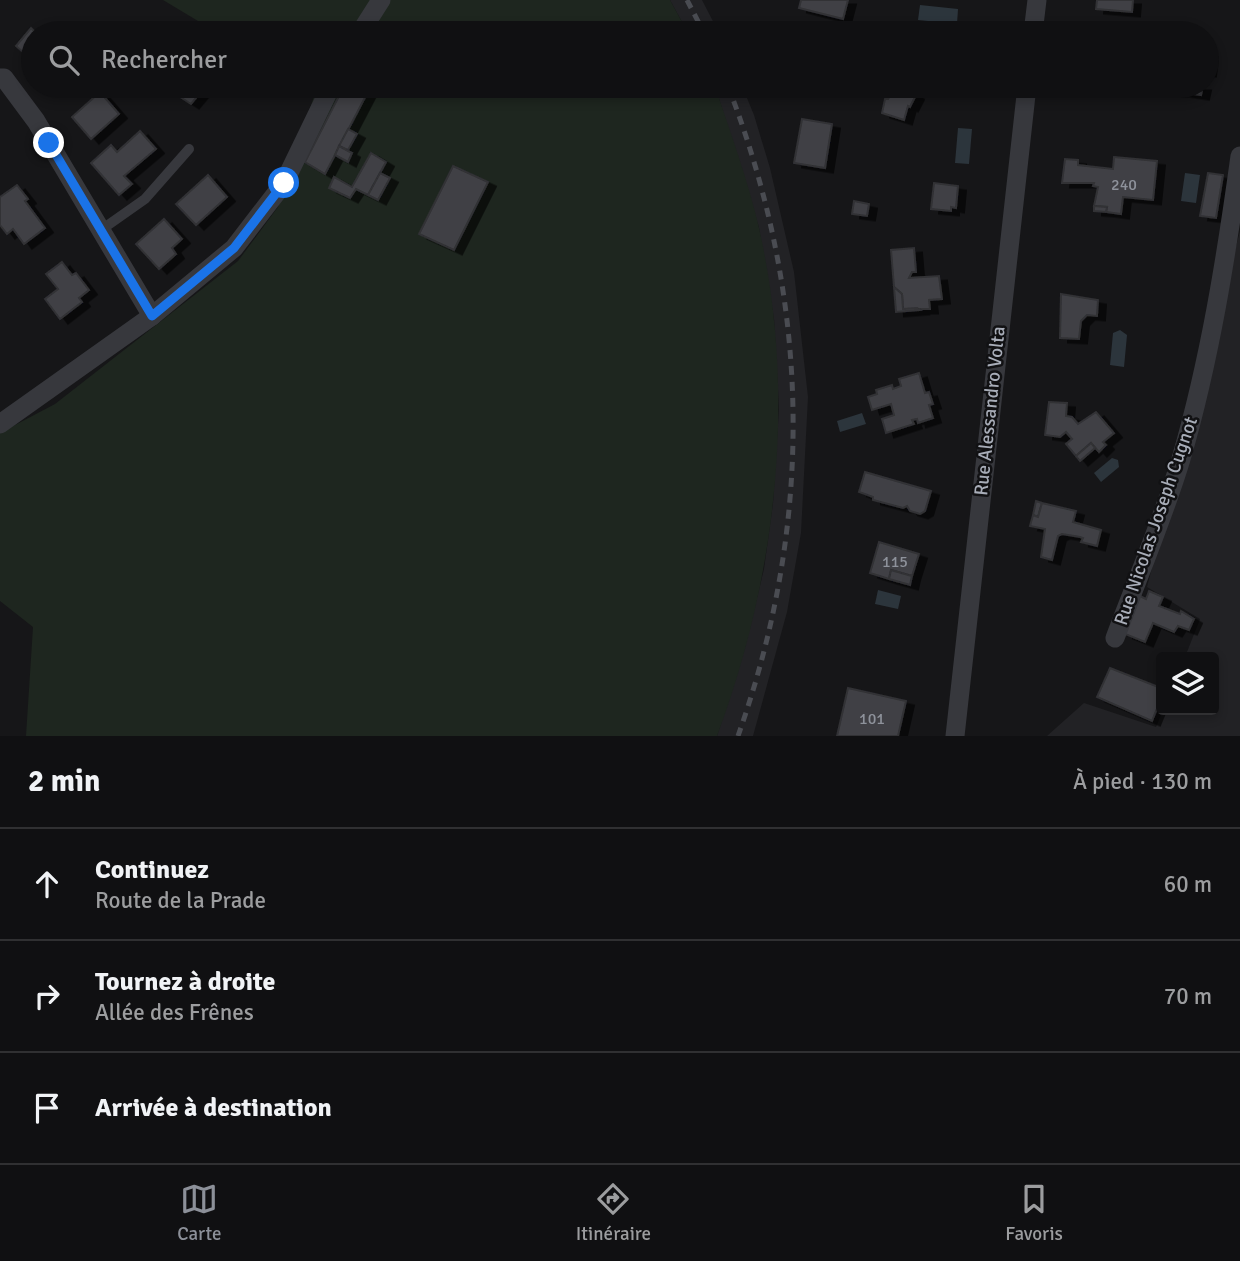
<!DOCTYPE html>
<html lang="fr">
<head>
<meta charset="utf-8">
<style>
	body { margin:0; font-family:Signika,sans-serif; background:#19191b; color:#f1f3f6 }
	.controls { position:absolute; right:21px; bottom:21px; display:grid; overflow:hidden; border-radius:7px; box-shadow:0 4px 10px #0003 }
	.controls button { width:63px; height:63px; display:grid; place-items:center; padding:0; border:0; border-bottom:2px solid #303032; background:#101012; color:#f1f3f6; font:35px sans-serif }
	.stop { position:absolute; width:21px; height:21px; margin:-16px; border:5px solid #1a73e8; border-radius:50%; background:#fff }
	.stop.end { background:#1a73e8; border-color:#fff; box-shadow:0 2px 7px #0008 }
	.list { margin:0; padding:0; list-style:none }
	h2 { display:flex; justify-content:space-between; align-items:center; height:91px; margin:0; padding:0 28px; font-size:30px }
	h2 small { font-size:23px; font-weight:400; color:#9c9d9f }
	.list li { display:grid; grid-template-columns:46px 1fr auto; gap:21px; align-items:center; box-sizing:border-box; height:112px; padding:0 28px; border-top:2px solid #303032 }
	.list b { display:block; font-size:26px; white-space:nowrap }
	.list p { margin:0; font-size:23px; white-space:nowrap; color:#9c9d9f }
	.list em { font-size:23px; font-style:normal; color:#9c9d9f }
	.icon { flex:none; width:38px; height:38px; fill:none; stroke:currentColor; stroke-width:2; stroke-linecap:round; stroke-linejoin:round }
	.map { position:relative; flex:none; width:1240px; height:736px; overflow:hidden }
	.search { position:absolute; background:#101012; box-shadow:0 4px 10px #0003; left:21px; right:21px; top:21px; height:77px; display:flex; align-items:center; gap:18px; box-sizing:border-box; padding:0 24px; border-radius:38px; color:#9c9d9f; font-size:26px }
	.sheet { height:427px; background:#101012 }
	nav { display:flex; justify-content:space-around; align-items:center; box-sizing:border-box; height:98px; border-top:2px solid #303032; background:#101012; font-size:19px; color:#9c9d9f }
	nav a { display:grid; justify-items:center; gap:4px }
	nav .on { color:#8c9099 }
	.map>svg:first-child { display:block }
	.built { fill:#222225 }
	.green { fill:#1e261f }
	.water { fill:#2c353c }
	.building { fill:#404145; stroke:#303034; stroke-width:2; filter:url(#shadow) }
	.lines { fill:none; stroke-linecap:round; stroke-linejoin:round }
	.service { stroke:#37383d; stroke-width:10 }
	.minor { stroke:#37383d; stroke-width:19 }
	.rail { stroke:#4a4c52; stroke-width:5; stroke-dasharray:9 7; stroke-linecap:butt }
	.route { stroke:#1a73e8; stroke-width:9 }
	.labels { text-anchor:middle; dominant-baseline:central; stroke-width:5; stroke-linejoin:round; paint-order:stroke }
	.number-label { font-size:16px; fill:#8e929b }
	.street-label { font-size:19px; fill:#a8adb8; stroke:#111113 }
</style>
</head>
<body>
<div class="map">
<svg width="1240" height="736" viewBox="0 0 1240 736">
	<defs>
		<filter id="shadow"><feDropShadow dx="8" dy="4.5" stdDeviation="0" flood-color="#0009"/></filter>
	</defs>
	<rect width="100%" height="100%" fill="#161618"/>
	<g class="built">
		<path d="M670,0H702L719,33H688Z"/>
		<path d="M715,86H742L754,115L770,168L794,272L808,397L801,533L787,612L753,736H717L745,647L764,569L773,503L779,408L774,319L759,228Z"/>
		<path d="M1240,231V736H1047L1084,703L1156,727L1163,710H1214V657H1185L1200,619L1147,587Z"/>
	</g>
	<g class="green">
		<path d="M163,0H670L688,33H218Z"/>
		<path d="M305,86H715C730,132 748,180 759,228C797,395 777,576 717,736H26L33,627L0,601V433L55,404L238,261L278,207L315,93Z"/>
	</g>
	<g class="water">
		<path d="M920,5L958,9L957,24L918,20Z"/>
		<path d="M958,128L972,129L969,164L955,163Z"/>
		<path d="M1185,173L1200,175L1196,203L1181,201Z"/>
		<path d="M1120,330L1127,335L1124,367L1110,365L1113,333Z"/>
		<path d="M862,413L866,424L840,432L837,421Z"/>
		<path d="M1112,458L1118,460L1119,467L1101,482L1094,473Z"/>
		<path d="M878,590L901,596L898,609L875,604Z"/>
	</g>
	<g class="building">
		<path d="M801,0H848L843,19L799,8Z"/>
		<path d="M1097,0H1133L1132,12L1096,9Z"/>
		<path d="M31,28L36,33H33V61L16,46Z"/>
		<path d="M1207,53H1210L1208,72H1207Z"/>
		<path d="M175,86H206L191,104L171,91Z"/>
		<path d="M347,86H371L325,174L305,162L340,94Z"/>
		<path d="M895,86H918L913,93L916,95L910,107L908,106L904,120L882,113L885,99H888Z"/>
		<path d="M1174,86H1182L1181,92H1174Z"/>
		<path d="M1182,86H1203L1201,95L1181,92Z"/>
		<path d="M100,92L119,114L91,139L72,117Z"/>
		<path d="M802,119L832,124L825,168L794,163Z"/>
		<path d="M348,129L357,134L348,150L339,146Z"/>
		<path d="M140,131L156,149L124,176L132,184L119,195L91,163L111,145L117,152Z"/>
		<path d="M339,146L352,153L348,162L335,155Z"/>
		<path d="M371,153L386,162L368,195L356,189L350,198L329,188L334,177L352,187Z"/>
		<path d="M1114,157L1157,161L1153,200L1123,197L1121,214L1106,212L1107,207L1094,206L1098,187L1093,186L1094,183H1062L1065,159L1078,160V165L1113,169Z"/>
		<path d="M453,166L488,182L454,250L419,234Z"/>
		<path d="M380,173L390,178L378,200L368,195Z"/>
		<path d="M1208,173L1223,175L1216,218L1200,216Z"/>
		<path d="M208,175L227,197L196,225L176,204Z"/>
		<path d="M934,183L958,186L956,208L951,207V211L931,209Z"/>
		<path d="M17,185L28,199L25,201L45,228L24,244L13,229L7,234L0,225V197Z"/>
		<path d="M854,201L869,204L867,216L852,214Z"/>
		<path d="M1094,206L1107,207L1106,212L1094,211Z"/>
		<path d="M164,219L182,239L172,248L176,254L159,269L136,244Z"/>
		<path d="M914,248L916,272H912L909,278L939,276L942,299L929,300L930,309H903L902,294L894,287L891,250Z"/>
		<path d="M62,262L72,275L76,273L89,290L79,298L82,302L60,319L45,299L58,289L46,274Z"/>
		<path d="M894,287L902,294L903,309L917,308L920,310L896,312Z"/>
		<path d="M1061,294L1098,300L1097,316L1087,315L1081,321L1079,339L1060,338Z"/>
		<path d="M919,373L925,393L929,392L933,404L929,405L933,418L918,423L917,419L912,420L914,424L886,433L882,419L894,415L891,404L872,410L868,397L877,394L876,390L892,385L893,389L901,386L899,379Z"/>
		<path d="M1049,402L1067,403L1066,416L1072,417L1078,424L1096,412L1114,433L1103,442L1106,445L1099,452L1091,443L1076,456L1066,444L1072,439L1066,432L1060,437L1045,435Z"/>
		<path d="M1091,443L1095,448L1080,461L1076,456Z"/>
		<path d="M865,472L931,491L925,511L920,514L910,511L907,506L903,508L873,500V497L859,492Z"/>
		<path d="M1036,501L1042,503L1038,517L1033,515Z"/>
		<path d="M1042,503L1076,511L1073,522L1101,530L1097,546L1081,542L1083,538L1080,537L1062,534L1058,536L1052,560L1041,557L1045,529L1030,526L1033,515L1038,517Z"/>
		<path d="M879,542L919,554L912,576L891,570L889,579L870,573Z"/>
		<path d="M891,570L912,576L910,585L889,579Z"/>
		<path d="M1149,591L1163,597L1159,606L1180,614L1181,611L1194,619L1189,630L1178,626L1174,632L1153,623L1145,642L1125,634L1140,596L1146,599Z"/>
		<path d="M1110,668L1161,688V699L1152,721L1097,697Z"/>
		<path d="M848,688L906,701L898,736H837Z"/>
	</g>
	<g class="lines">
		<path class="service" d="M101,230L145,199L189,149"/>
		<g class="minor">
			<path d="M360,33L381,0"/>
			<path d="M1033,33L1037,0"/>
			<path d="M0,78H4L36,121L152,316"/>
			<path d="M0,424L152,316L234,248L284,183L331,86"/>
			<path d="M1115,638C1137,579 1163,519 1181,459C1210,359 1226,258 1240,156"/>
			<path d="M955,736L1027,86"/>
		</g>
		<g class="rail">
			<path d="M687,0L704,33"/>
			<path d="M728,86C811,301 815,519 738,736"/>
		</g>
	</g>
	<g class="lines">
		<path class="route" d="M49,143L152,316L234,248L284,183"/>
	</g>
	<g class="labels">
		<g class="number-label">
			<text x="1124" y="185">240</text>
			<text x="895" y="562">115</text>
			<text x="872" y="719">101</text>
		</g>
		<g class="street-label">
			<text transform="translate(990 411) rotate(-84)">Rue Alessandro Volta</text>
			<text transform="translate(1156 521) rotate(-71)">Rue Nicolas Joseph Cugnot</text>
		</g>
	</g>
</svg>
<div class="controls">
<button><svg class="icon" aria-label="layers" viewBox="0 0 24 24"><path d="M12 4l9 5-9 5-9-5zM3 14l9 5 9-5"/></svg></button>
</div>
<div class="stop" style="left:284px;top:183px"></div>
<div class="stop end" style="left:49px;top:143px"></div>
<div class="search"><svg class="icon" aria-label="search" viewBox="0 0 24 24"><circle cx="10" cy="10" r="6"/><path d="M15 15l6 6"/></svg>Rechercher</div>
</div>
<section class="sheet">
<h2>2 min<small>À pied · 130 m</small></h2>
<ul class="list">
<li><svg class="icon" aria-label="ahead" viewBox="0 0 24 24"><path d="M12 20V5M6 11l6-6 6 6"/></svg><div><b>Continuez</b><p>Route de la Prade</p></div><em>60 m</em></li>
<li><svg class="icon" aria-label="right" viewBox="0 0 24 24"><path d="M7 20v-9h11M14 6l5 5-5 5"/></svg><div><b>Tournez à droite</b><p>Allée des Frênes</p></div><em>70 m</em></li>
<li><svg class="icon" aria-label="arrive" viewBox="0 0 24 24"><path d="M6 21V4h12l-3 4 3 4H6"/></svg><div><b>Arrivée à destination</b></div></li>
</ul>
</section>
<nav>
<a class="on"><svg class="icon" aria-label="map" viewBox="0 0 24 24"><path d="M3 6l6-2 6 2 6-2v14l-6 2-6-2-6 2zM9 4v14M15 6v14"/></svg>Carte</a>
<a><svg class="icon" aria-label="directions" viewBox="0 0 24 24"><path d="M12 3l9 9-9 9-9-9zM9 14v-3h6M13 9l2 2-2 2"/></svg>Itinéraire</a>
<a><svg class="icon" aria-label="saved" viewBox="0 0 24 24"><path d="M7 4h10v16l-5-4-5 4z"/></svg>Favoris</a>
</nav>
</body>
</html>
